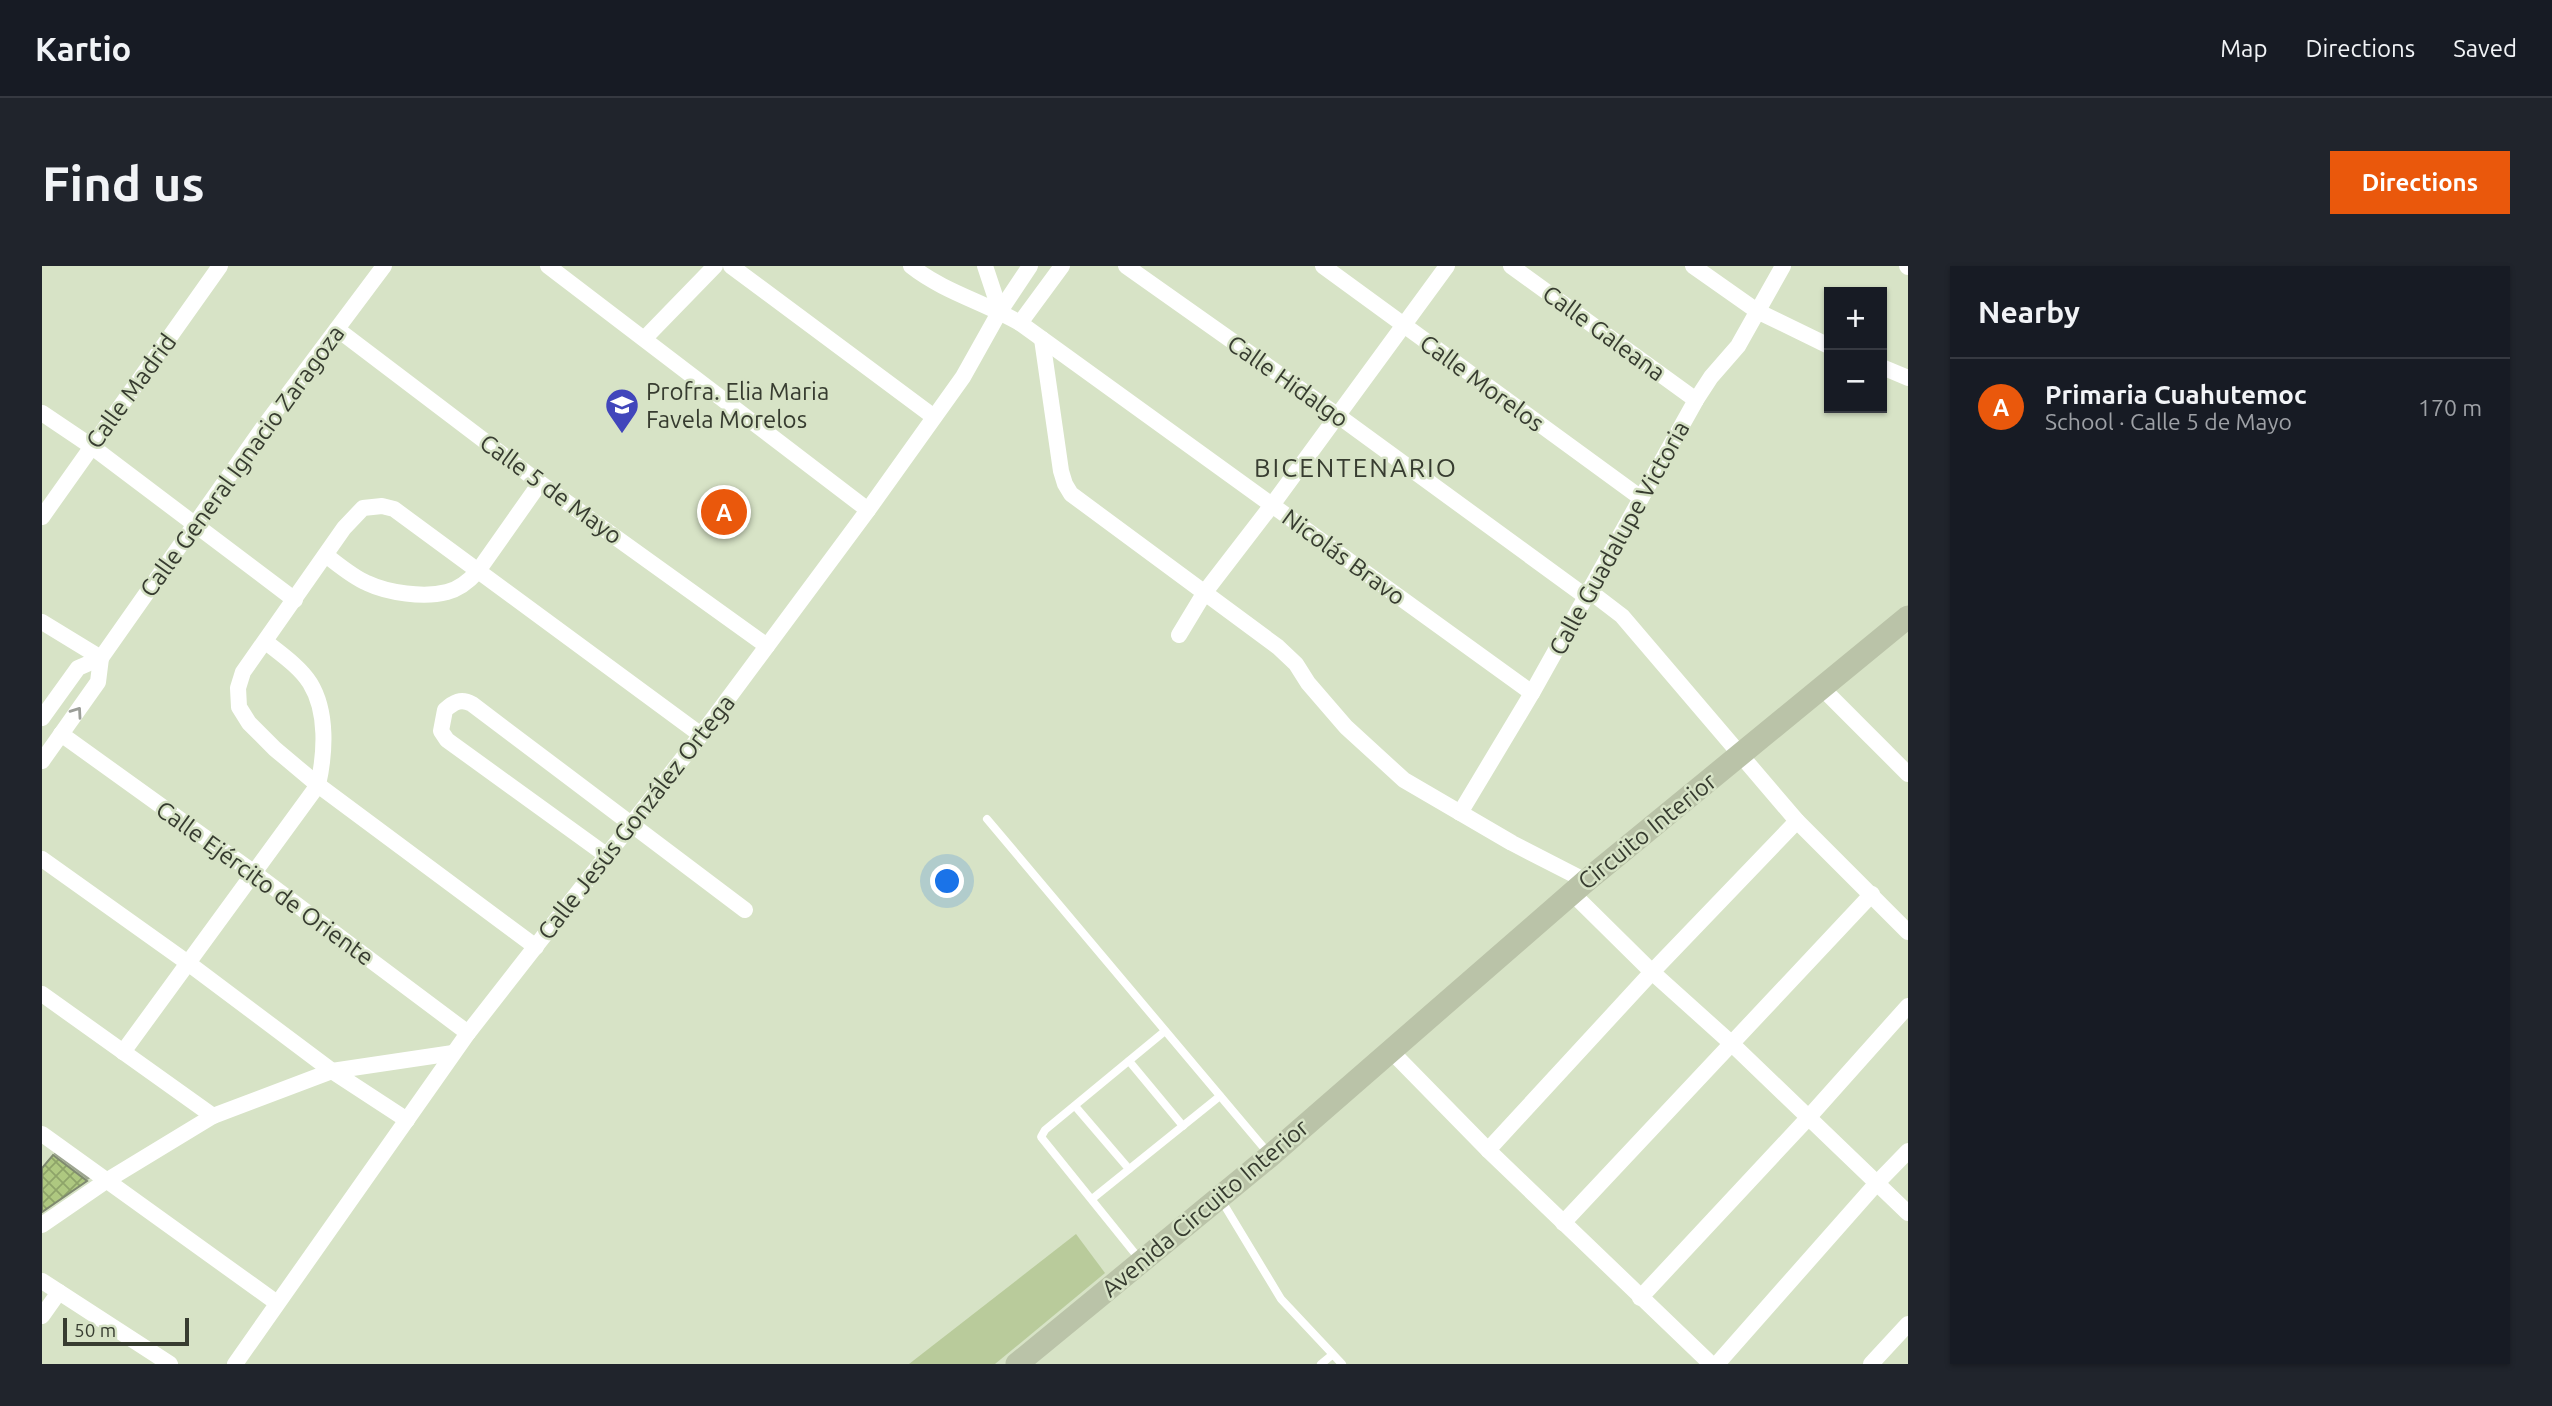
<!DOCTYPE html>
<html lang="en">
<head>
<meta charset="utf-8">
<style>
	body { margin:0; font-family:Ubuntu,sans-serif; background:#20242c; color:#f1f3f6 }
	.controls { position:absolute; right:21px; top:21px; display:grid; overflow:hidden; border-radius:0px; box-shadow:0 2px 5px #0004 }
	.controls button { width:63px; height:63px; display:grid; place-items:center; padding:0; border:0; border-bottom:2px solid #363941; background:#171b24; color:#f1f3f6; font:35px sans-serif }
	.scale { position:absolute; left:21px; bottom:18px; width:126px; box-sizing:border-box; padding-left:7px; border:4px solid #373c30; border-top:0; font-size:19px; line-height:24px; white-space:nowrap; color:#373c30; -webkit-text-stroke:5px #d7e3c6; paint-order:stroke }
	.you { position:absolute; left:906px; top:616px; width:24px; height:24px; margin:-18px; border:5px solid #fff; border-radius:50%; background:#1a73e8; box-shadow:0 0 0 10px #1a73e833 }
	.badge { display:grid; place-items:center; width:46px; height:46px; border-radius:50%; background:#ea580c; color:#fff; font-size:23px; font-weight:700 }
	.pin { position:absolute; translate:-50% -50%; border:4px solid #fff; box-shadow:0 2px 7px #0006 }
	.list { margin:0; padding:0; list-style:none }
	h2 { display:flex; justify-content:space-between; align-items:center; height:91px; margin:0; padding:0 28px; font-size:30px }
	h2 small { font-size:23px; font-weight:400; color:#9ea1a6 }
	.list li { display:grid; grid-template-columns:46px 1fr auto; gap:21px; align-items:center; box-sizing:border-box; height:98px; padding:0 28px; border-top:2px solid #363941 }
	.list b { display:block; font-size:26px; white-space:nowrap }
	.list p { margin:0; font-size:23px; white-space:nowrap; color:#9ea1a6 }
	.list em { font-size:23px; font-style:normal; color:#9ea1a6 }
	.map { position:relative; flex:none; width:1866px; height:1098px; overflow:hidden; border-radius:0px }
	header { display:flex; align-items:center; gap:42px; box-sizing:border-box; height:98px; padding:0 35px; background:#171b24; border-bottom:2px solid #363941 }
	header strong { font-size:33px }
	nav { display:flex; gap:38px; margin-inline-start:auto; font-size:24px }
	.intro { display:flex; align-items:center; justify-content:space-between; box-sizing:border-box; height:168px; padding:0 42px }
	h1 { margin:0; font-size:49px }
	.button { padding:18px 32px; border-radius:0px; background:#ea580c; color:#fff; font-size:24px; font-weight:700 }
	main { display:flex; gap:42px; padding:0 42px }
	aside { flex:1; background:#171b24; border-radius:0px; box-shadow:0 2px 5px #0004 }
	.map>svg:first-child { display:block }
	.green { fill:#b9cb9b }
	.building { fill:url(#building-cross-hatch); stroke:#7f8a6f; stroke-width:2; filter:url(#shadow) }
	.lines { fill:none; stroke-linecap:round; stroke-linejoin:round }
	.lane { stroke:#fff; stroke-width:8 }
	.street { stroke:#fff; stroke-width:16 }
	.secondary { stroke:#bac3a8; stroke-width:23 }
	.oneway { stroke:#9b9e98 }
	.labels { text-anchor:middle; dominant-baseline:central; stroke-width:5; stroke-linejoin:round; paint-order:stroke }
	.street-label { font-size:24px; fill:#373c30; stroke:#d7e3c6 }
	.poi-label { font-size:24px; fill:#373c30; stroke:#d7e3c6; text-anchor:start }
	.neighbourhood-label { font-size:26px; letter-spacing:2px; fill:#373c30; stroke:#d7e3c6 }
</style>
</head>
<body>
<header>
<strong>Kartio</strong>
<nav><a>Map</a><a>Directions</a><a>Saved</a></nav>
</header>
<div class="intro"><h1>Find us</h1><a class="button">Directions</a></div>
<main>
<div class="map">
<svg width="1866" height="1098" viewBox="0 0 1866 1098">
	<defs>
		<pattern id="building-cross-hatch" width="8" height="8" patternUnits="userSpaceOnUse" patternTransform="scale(1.75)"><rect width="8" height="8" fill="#aec880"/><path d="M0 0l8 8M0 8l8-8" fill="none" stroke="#8ea469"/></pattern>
		<filter id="shadow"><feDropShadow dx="6" dy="-6" stdDeviation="0" flood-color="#0004"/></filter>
	</defs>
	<rect width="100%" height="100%" fill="#d7e3c6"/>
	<path class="green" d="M1034,968L1063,1007L953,1098H867Z"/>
	<path class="building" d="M11,889L45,915L0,946V902Z"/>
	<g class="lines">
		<g class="lane">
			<path d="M945,553L1227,888"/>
			<path d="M1087,795L1141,860"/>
			<path d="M1033,840L1087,903"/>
			<path d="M1178,932L1239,1033L1300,1098"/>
			<path d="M1050,933L1178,830"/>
			<path d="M1099,995L999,871L1003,864L1123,765"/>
			<path d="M1279,1098L1290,1089"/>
		</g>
		<g class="street">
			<path d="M506,0L826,244"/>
			<path d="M689,0L892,151"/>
			<path d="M869,0C902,26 942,36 978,57L1490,427"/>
			<path d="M943,0L958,45"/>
			<path d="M1084,0L1295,149L1543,330"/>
			<path d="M1281,0L1599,232"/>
			<path d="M1469,0L1654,134"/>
			<path d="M1651,0L1715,45L1787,80"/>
			<path d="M1865,0L1866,1"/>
			<path d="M978,57L1020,0"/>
			<path d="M295,63L498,217L725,380"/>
			<path d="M603,72L673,0"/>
			<path d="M1000,73L1019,205L1023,218L1029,228L1236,381L1254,398L1266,417L1304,461L1362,514L1470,577L1544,615"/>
			<path d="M1840,101L1866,112"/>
			<path d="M0,147L49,180L253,334"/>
			<path d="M0,251L178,0"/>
			<path d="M285,290C298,300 311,311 325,317C346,327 382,332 405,326C417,323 428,314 436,305L498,217"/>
			<path d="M1546,324L1580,350L1755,555L1866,666"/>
			<path d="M0,356L59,392"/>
			<path d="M1137,369L1163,326L1230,239L1405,0"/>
			<path d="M1780,422L1866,508"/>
			<path d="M0,452L36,402L59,392"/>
			<path d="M19,468L211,606L426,767"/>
			<path d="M0,495L56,416L59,392L220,163L342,0"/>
			<path d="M1418,547L1490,427L1654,134L1669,111L1696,80L1741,0"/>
			<path d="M564,589L405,474L399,465L403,444C412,436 419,432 430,438L703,644"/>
			<path d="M0,593L146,697L290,805L365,854"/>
			<path d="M1530,627L1610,706L1689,777L1866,947"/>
			<path d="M494,681L276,519L233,483L207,457L197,441L196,422L201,406L302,262L321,242L340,240L352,243L659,469"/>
			<path d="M0,728L171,850"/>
			<path d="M1349,785L1446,884L1669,1098"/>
			<path d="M81,786L276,519C283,488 286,446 268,417C258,401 239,388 224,376"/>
			<path d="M0,868L235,1037"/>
			<path d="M1446,884L1610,706L1755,555"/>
			<path d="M1521,957L1830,628"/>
			<path d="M0,959L64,915L171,850L290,805L411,787"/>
			<path d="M0,1015L128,1098"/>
			<path d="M1598,1032L1766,852L1866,740"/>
			<path d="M0,1050L17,1026"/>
			<path d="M193,1098L426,767L659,469L826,244L921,111L958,45L988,0"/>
			<path d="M1675,1098L1834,918L1866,885"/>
			<path d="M1829,1098L1866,1058"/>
		</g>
		<path class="secondary" d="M975,1098L1228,890L1544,615L1866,351"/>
	</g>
	<defs><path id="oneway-chevron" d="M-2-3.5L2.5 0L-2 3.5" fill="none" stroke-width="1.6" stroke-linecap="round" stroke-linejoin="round" transform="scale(1.75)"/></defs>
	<use class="oneway" href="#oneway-chevron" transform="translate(35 446) rotate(-55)"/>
	<defs>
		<g id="school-pin" transform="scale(1.75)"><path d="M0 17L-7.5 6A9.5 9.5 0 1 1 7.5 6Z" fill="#4146bb" stroke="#d7e3c6"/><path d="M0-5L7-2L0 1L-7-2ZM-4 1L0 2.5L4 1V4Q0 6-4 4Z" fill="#fff"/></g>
	</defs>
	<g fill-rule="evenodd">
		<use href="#school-pin" x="580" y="139"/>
	</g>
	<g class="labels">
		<g class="street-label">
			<text transform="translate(1562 67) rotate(36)">Calle Galeana</text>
			<text transform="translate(1246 115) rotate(35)">Calle Hidalgo</text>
			<text transform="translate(1440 117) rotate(36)">Calle Morelos</text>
			<text transform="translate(89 125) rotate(-54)">Calle Madrid</text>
			<text transform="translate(200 195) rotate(-54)">Calle General Ignacio Zaragoza</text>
			<text transform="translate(509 223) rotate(36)">Calle 5 de Mayo</text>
			<text transform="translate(1577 272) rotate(-61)">Calle Guadalupe Victoria</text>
			<text transform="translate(1302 291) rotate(36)">Nicolás Bravo</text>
			<text transform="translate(594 551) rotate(-52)">Calle Jesús González Ortega</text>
			<text transform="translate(1605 565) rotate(-39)">Circuito Interior</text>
			<text transform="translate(223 617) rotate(36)">Calle Ejército de Oriente</text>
			<text transform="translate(1163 942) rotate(-40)">Avenida Circuito Interior</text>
		</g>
		<g class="poi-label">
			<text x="604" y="125">Profra. Elia Maria<tspan x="604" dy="28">Favela Morelos</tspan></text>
		</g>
		<g class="neighbourhood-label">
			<text x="1314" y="201">BICENTENARIO</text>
		</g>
	</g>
</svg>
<div class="controls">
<button>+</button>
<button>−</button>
</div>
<div class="scale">50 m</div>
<div class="you"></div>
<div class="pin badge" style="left:682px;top:246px">A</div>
</div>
<aside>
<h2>Nearby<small></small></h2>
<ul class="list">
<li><span class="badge">A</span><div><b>Primaria Cuahutemoc</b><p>School · Calle 5 de Mayo</p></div><em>170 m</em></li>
</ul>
</aside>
</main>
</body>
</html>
